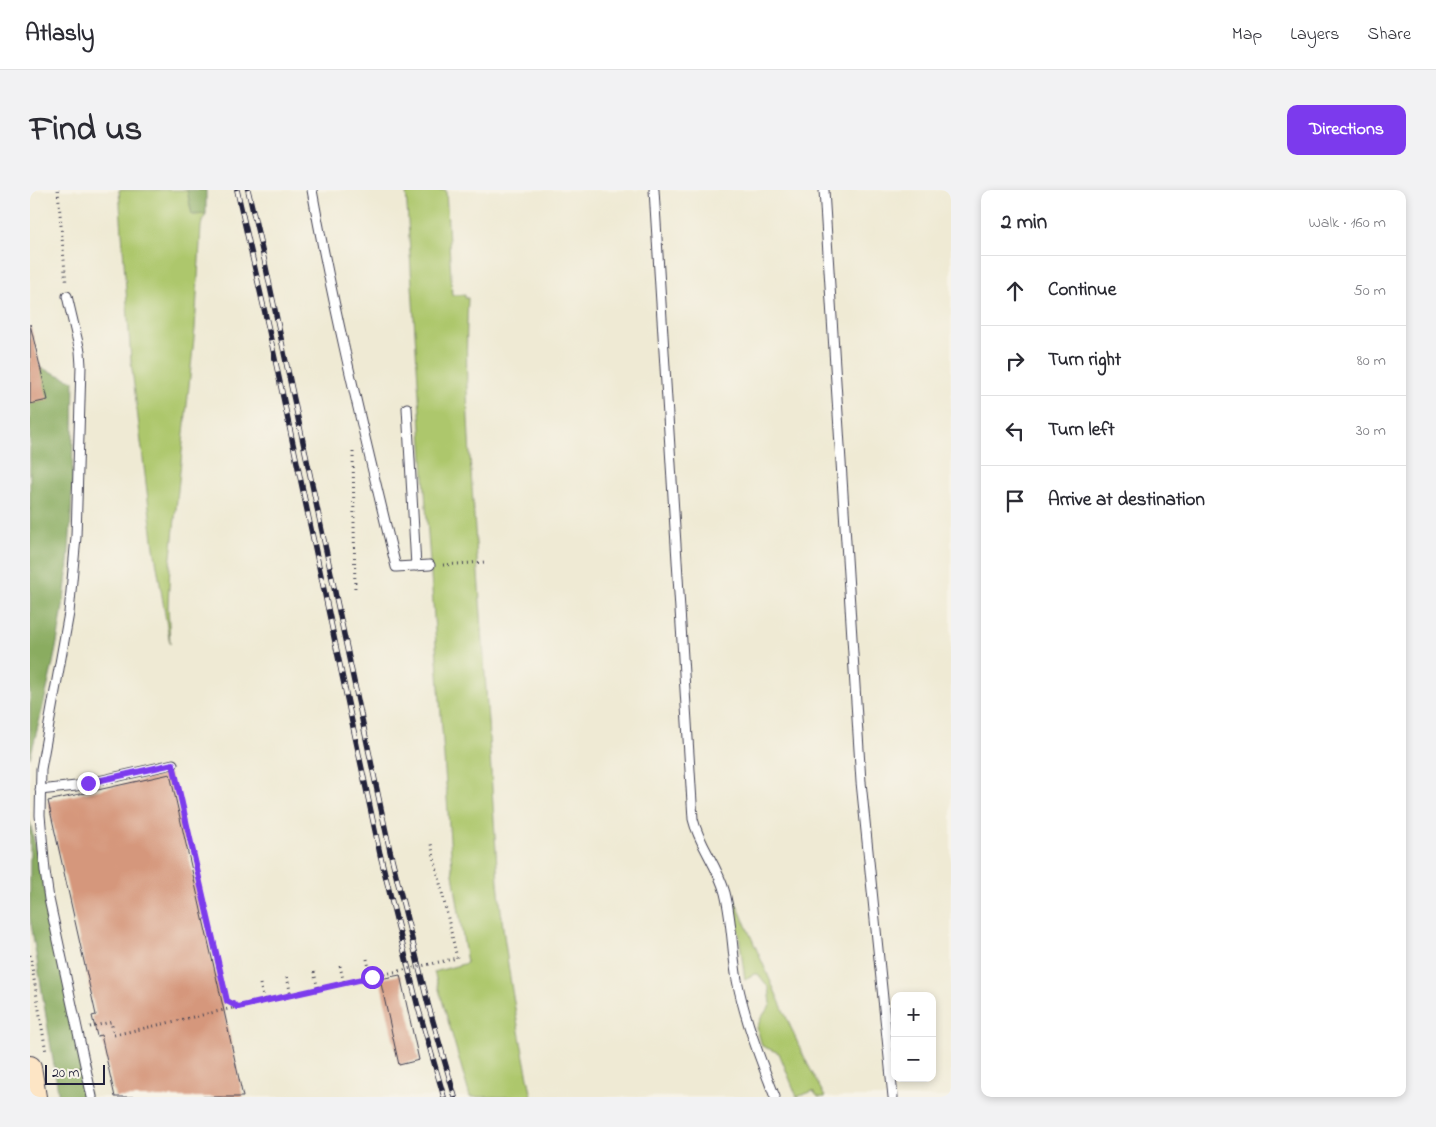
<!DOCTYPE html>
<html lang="en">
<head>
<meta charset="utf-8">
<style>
	body { margin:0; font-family:"Indie Flower",sans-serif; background:#f2f2f3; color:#2b2b33 }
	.controls { position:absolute; right:15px; bottom:15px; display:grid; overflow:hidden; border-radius:10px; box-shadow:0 2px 8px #0003 }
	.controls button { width:45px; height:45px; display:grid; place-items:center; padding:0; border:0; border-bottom:1px solid #e1e1e2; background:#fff; color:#2b2b33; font:25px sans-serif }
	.scale { position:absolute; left:15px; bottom:12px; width:60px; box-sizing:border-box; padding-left:5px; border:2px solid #22223b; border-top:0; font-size:14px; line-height:18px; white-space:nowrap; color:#22223b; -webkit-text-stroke:4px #f7f3e8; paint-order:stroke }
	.stop { position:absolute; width:15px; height:15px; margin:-11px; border:4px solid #7c3aed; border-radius:50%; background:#fff }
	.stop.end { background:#7c3aed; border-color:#fff; box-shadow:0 1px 5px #0008 }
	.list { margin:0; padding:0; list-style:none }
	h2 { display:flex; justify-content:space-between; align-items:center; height:65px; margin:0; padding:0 20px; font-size:21px }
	h2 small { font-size:16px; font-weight:400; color:#7c7c81 }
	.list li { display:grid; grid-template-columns:32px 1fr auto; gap:15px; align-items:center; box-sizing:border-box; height:70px; padding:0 20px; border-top:1px solid #e1e1e2 }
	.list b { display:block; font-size:19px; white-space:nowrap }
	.list em { font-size:16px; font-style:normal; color:#7c7c81 }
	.icon { flex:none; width:28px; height:28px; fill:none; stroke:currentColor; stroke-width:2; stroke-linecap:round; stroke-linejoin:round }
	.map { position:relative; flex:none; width:921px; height:907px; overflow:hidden; border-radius:10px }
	header { display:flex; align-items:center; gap:30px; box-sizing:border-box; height:70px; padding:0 25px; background:#fff; border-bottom:1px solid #e1e1e2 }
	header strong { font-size:24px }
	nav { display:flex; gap:28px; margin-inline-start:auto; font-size:18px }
	.intro { display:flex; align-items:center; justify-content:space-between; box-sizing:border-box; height:120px; padding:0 30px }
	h1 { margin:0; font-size:35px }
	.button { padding:12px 22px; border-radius:10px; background:#7c3aed; color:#fff; font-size:18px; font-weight:700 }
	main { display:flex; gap:30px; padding:0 30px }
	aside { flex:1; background:#fff; border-radius:10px; box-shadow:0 2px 8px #0003 }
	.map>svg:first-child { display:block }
	.green { fill:#adc76c; stroke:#687454 }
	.forest { fill:#8aac60; stroke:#56674e }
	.building { fill:#d5977c }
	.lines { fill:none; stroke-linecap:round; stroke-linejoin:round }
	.lane-casing { stroke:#414052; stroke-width:11 }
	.secondary-casing { stroke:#414052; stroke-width:24 }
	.path { stroke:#414052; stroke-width:3; stroke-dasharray:1 4; stroke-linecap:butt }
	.lane { stroke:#fff; stroke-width:9 }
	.secondary { stroke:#fde5c5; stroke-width:22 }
	.rail-casing { stroke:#22223b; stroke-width:5.5 }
	.rail { stroke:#f7f3e8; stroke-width:4; stroke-dasharray:11; stroke-linecap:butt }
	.path-bridge { stroke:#414052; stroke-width:3; stroke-dasharray:1 4; stroke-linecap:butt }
	.route { stroke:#7c3aed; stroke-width:6 }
</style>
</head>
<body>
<header>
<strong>Atlasly</strong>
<nav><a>Map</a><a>Layers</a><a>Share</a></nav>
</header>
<div class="intro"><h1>Find us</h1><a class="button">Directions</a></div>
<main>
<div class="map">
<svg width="921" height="907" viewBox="0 0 921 907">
	<rect width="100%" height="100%" fill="#f7f3e8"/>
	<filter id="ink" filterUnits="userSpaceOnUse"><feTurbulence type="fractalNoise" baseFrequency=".02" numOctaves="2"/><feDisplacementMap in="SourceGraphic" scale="10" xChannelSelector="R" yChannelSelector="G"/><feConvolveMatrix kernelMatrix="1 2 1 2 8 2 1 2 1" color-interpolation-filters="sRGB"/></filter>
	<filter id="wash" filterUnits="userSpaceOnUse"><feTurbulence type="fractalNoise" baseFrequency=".0096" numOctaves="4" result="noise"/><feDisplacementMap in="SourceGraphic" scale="20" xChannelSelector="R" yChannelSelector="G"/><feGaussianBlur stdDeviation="1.12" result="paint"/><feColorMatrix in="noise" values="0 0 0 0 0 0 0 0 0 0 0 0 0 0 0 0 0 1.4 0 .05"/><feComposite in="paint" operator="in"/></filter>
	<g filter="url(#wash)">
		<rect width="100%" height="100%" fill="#efead4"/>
		<g class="green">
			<path d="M89,0H157L162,25L176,24L171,36L165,139L140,376L138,416L140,454L124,358L101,171Z"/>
			<path d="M376,0H416L422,105H435V108H438C433,200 442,292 448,383C456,486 461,589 468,692C475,765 487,836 502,907H440L404,782L437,773L422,678L395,302Z"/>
			<path d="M704,708L773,865L795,907H788L783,901L767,907L749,863L732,856L727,838L731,828L741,814L739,798L728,784H724L715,790Z"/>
		</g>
		<g class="forest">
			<path d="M157,0H176V24L162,25Z"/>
			<path d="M0,172L1,174L44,191C42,268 44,346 32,423C25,472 12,520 0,568Z"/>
			<path d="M0,632L59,907H29L0,727Z"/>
		</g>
		<g id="blocks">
			<g class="building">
				<path d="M0,134L18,210L0,214Z"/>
				<path d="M140,584L194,821L213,907H85L71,845L67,846L62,826L66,825L18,611Z"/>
				<path d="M370,785L389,870L369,875L350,789Z"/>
			</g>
		</g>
	</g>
	<g filter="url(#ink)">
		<use href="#blocks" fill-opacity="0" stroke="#414052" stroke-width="1"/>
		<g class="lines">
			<g class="lane-casing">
				<g id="lane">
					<path d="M282,0C305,127 336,252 366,377L400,375"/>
					<path d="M624,0L663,629C669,655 688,676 695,703C702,731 702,761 707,790C715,830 730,869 745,907"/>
					<path d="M794,0L831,592L863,907"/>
					<path d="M37,106L50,161L51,176L46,347L39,423L11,579L10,625L15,681L19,709L62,907"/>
					<path d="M377,218L386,376"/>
					<path d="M10,600L46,596L143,574"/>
				</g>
			</g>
			<g class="secondary-casing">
				<path id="secondary" d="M0,877L5,907"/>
			</g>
			<g class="path">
				<path d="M28,0L36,94"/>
				<path d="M323,262L325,402"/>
				<path d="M413,375L455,372"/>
				<path d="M146,587L197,811L208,817"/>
				<path d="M0,765L16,862"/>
				<path d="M337,769L341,787"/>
				<path d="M310,776L314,793"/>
				<path d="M284,782L288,799"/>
				<path d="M257,787L261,805"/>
				<path d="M230,794L234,811"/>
				<path d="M60,837L81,832L84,845L203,818"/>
			</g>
			<use href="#lane" class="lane"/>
			<use href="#secondary" class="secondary"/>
			<g class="rail-casing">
				<g id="rail">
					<path d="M207,0L238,136L350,664L388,817L414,907"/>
					<path d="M218,0L235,73L360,661L398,814L425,907"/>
				</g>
			</g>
			<use href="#rail" class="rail"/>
			<path class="path-bridge" d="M203,818L427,768L401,654"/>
		</g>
	</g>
	<g class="lines" filter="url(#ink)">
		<path class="route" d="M58,593L143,574L197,811L208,817L342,787"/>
	</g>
</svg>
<div class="controls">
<button>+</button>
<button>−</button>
</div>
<div class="scale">20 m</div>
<div class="stop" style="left:342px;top:787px"></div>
<div class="stop end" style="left:58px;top:593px"></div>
</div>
<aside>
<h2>2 min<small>Walk · 160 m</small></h2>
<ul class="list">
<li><svg class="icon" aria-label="ahead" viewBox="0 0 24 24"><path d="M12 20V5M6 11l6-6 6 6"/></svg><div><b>Continue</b></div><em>50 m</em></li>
<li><svg class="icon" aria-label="right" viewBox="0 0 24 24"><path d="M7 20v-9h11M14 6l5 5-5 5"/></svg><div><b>Turn right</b></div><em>80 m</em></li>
<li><svg class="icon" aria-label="left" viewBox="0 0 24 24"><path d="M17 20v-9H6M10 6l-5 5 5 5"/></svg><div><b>Turn left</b></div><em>30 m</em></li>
<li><svg class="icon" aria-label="arrive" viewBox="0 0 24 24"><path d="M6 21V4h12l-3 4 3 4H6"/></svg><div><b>Arrive at destination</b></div></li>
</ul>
</aside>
</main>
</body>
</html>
